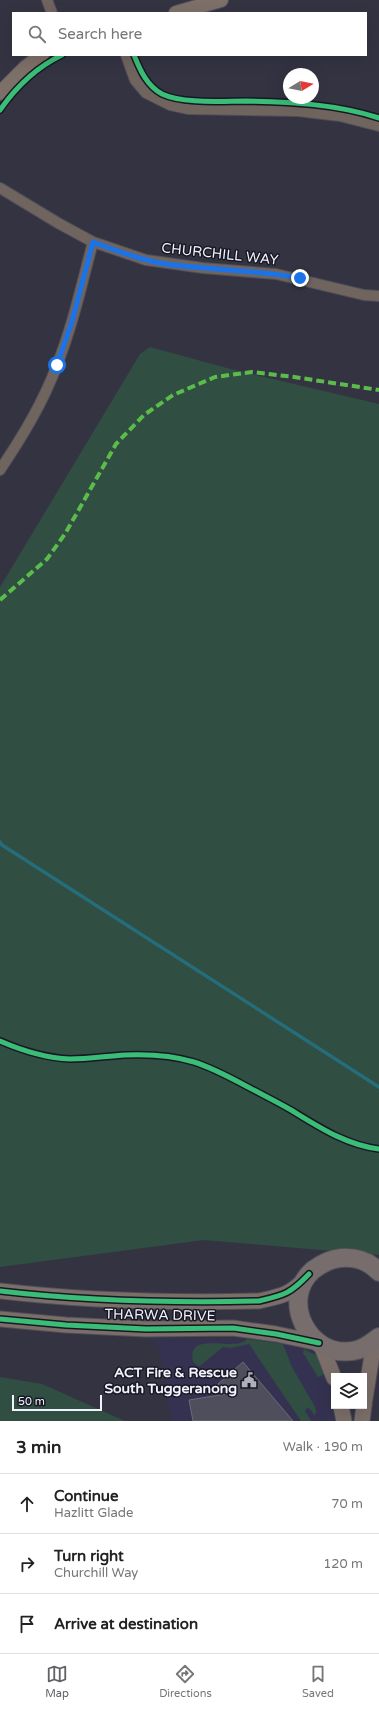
<!DOCTYPE html>
<html lang="en">
<head>
<meta charset="utf-8">
<style>
	body { margin:0; font-family:"Varela Round",sans-serif; background:#f6f6f6; color:#222 }
	.controls { position:absolute; right:12px; bottom:12px; display:grid; overflow:hidden; border-radius:0px; box-shadow:0 4px 16px #0002 }
	.controls button { width:36px; height:36px; display:grid; place-items:center; padding:0; border:0; border-bottom:1px solid #e0e0e0; background:#fff; color:#222; font:20px sans-serif }
	.compass { position:absolute; left:283px; top:68px; width:36px; height:36px; border-radius:50%; background:#fff; box-shadow:0 4px 16px #0002; rotate:80deg }
	.scale { position:absolute; left:12px; bottom:10px; width:90px; box-sizing:border-box; padding-left:4px; border:2px solid #f2f2fd; border-top:0; font-size:11px; line-height:14px; white-space:nowrap; color:#f2f2fd; -webkit-text-stroke:3px #181824; paint-order:stroke }
	.stop { position:absolute; width:12px; height:12px; margin:-9px; border:3px solid #1a73e8; border-radius:50%; background:#fff }
	.stop.end { background:#1a73e8; border-color:#fff; box-shadow:0 1px 4px #0008 }
	.list { margin:0; padding:0; list-style:none }
	h2 { display:flex; justify-content:space-between; align-items:center; height:52px; margin:0; padding:0 16px; font-size:17px }
	h2 small { font-size:13px; font-weight:400; color:#767676 }
	.list li { display:grid; grid-template-columns:26px 1fr auto; gap:12px; align-items:center; box-sizing:border-box; height:60px; padding:0 16px; border-top:1px solid #e0e0e0 }
	.list b { display:block; font-size:15px; white-space:nowrap }
	.list p { margin:0; font-size:13px; white-space:nowrap; color:#767676 }
	.list em { font-size:13px; font-style:normal; color:#767676 }
	.icon { flex:none; width:22px; height:22px; fill:none; stroke:currentColor; stroke-width:2; stroke-linecap:round; stroke-linejoin:round }
	.map { position:relative; flex:none; width:379px; height:1421px; overflow:hidden }
	.search { position:absolute; background:#fff; box-shadow:0 4px 16px #0002; left:12px; right:12px; top:12px; height:44px; display:flex; align-items:center; gap:10px; box-sizing:border-box; padding:0 14px; border-radius:0px; color:#767676; font-size:15px }
	.sheet { height:232px; background:#fff }
	nav { display:flex; justify-content:space-around; align-items:center; box-sizing:border-box; height:56px; border-top:1px solid #e0e0e0; background:#fff; font-size:11px; color:#767676 }
	nav a { display:grid; justify-items:center; gap:2px }
	nav .on { color:#626167 }
	.map>svg:first-child { display:block }
	.built { fill:#343250 }
	.green { fill:#304e42 }
	.lines { fill:none; stroke-linecap:round; stroke-linejoin:round }
	.stream { stroke:#256d7b; stroke-width:3.5 }
	.building { fill:#4f4e5c; stroke:#6b6a77 }
	.street-casing { stroke:#4f4f5a; stroke-width:12 }
	.secondary-casing { stroke:#4f4f5a; stroke-width:16 }
	.primary-casing { stroke:#4f4f5a; stroke-width:17 }
	.highway-casing { stroke:#4f4f5a; stroke-width:20 }
	.street { stroke:#70645f; stroke-width:10 }
	.secondary { stroke:#7d7068; stroke-width:14 }
	.primary { stroke:#7b6e68; stroke-width:15 }
	.highway { stroke:#766d6c; stroke-width:18 }
	.quiet { stroke:#5cbc4b; stroke-width:4; stroke-dasharray:8 4; stroke-linecap:butt }
	.cycleway-casing { stroke:#181824; stroke-width:8 }
	.cycleway { stroke:#3abd76; stroke-width:5 }
	.route { stroke:#1a73e8; stroke-width:5 }
	.labels { text-anchor:middle; dominant-baseline:central; stroke-width:3; stroke-linejoin:round; paint-order:stroke }
	.street-label { font-size:14px; fill:#f2f2fd; stroke:#181824 }
	.poi-label { font-size:14px; font-weight:bold; fill:#f2f2fd; stroke:#181824; text-anchor:end }
</style>
</head>
<body>
<div class="map">
<svg width="379" height="1421" viewBox="0 0 379 1421">
	<rect width="100%" height="100%" fill="#343342"/>
	<path class="built" d="M151,1339H247L283,1344L310,1350L317,1355L334,1385V1406L343,1421H172L168,1406L164,1382L166,1383L159,1348Z"/>
	<g class="green">
		<path d="M150,347L227,368L379,404V1255L204,1240L0,1267V587L140,354Z"/>
		<path d="M247,1339L283,1344L292,1367L314,1405L316,1411L315,1416L310,1409L307,1408L305,1411L311,1421H301L249,1344L231,1348L223,1347L201,1365L198,1366L193,1362C186,1329 235,1353 247,1339Z"/>
		<path d="M304,1349L319,1357L326,1374L318,1377L303,1353Z"/>
		<path d="M0,1377L42,1384L125,1421H0Z"/>
	</g>
	<g class="lines">
		<path class="stream" d="M0,842L2,845L379,1087"/>
	</g>
	<path class="building" d="M243,1362L293,1421H193L189,1400L226,1394L218,1384Z"/>
	<g class="lines">
		<g class="street-casing">
			<g id="street">
				<path d="M47,0L52,13"/>
				<path d="M126,55L135,80L146,93L170,105L188,109L298,111L340,116L379,126"/>
				<path d="M0,188L58,223L93,242L146,260L203,268L276,274L364,295L379,296"/>
				<path d="M0,470C22,437 43,403 57,365C73,325 82,283 93,242"/>
			</g>
		</g>
		<g class="secondary-casing">
			<g id="secondary">
				<path d="M176,13L221,0"/>
				<path d="M0,93L26,67L42,55"/>
			</g>
		</g>
		<g class="primary-casing">
			<g id="primary">
				<path d="M0,1291C86,1301 172,1303 259,1301C281,1296 290,1295 306,1278"/>
				<path d="M0,1319L66,1325L146,1329L233,1328L276,1334L319,1343"/>
				<path d="M321,1345L334,1378"/>
				<path d="M364,1405L372,1355L379,1339"/>
				<path d="M341,1406L344,1421"/>
				<path d="M362,1421L364,1406"/>
			</g>
		</g>
		<g class="highway-casing">
			<path id="highway" d="M379,1272C369,1261 355,1257 341,1258C330,1259 321,1264 313,1270C279,1300 309,1358 352,1351C363,1350 371,1343 379,1337"/>
		</g>
		<use href="#street" class="street"/>
		<use href="#secondary" class="secondary"/>
		<use href="#primary" class="primary"/>
		<use href="#highway" class="highway"/>
		<path class="quiet" d="M0,600L47,559L65,534L116,444L144,415L173,395L215,377L252,372L294,377L379,390"/>
		<g class="cycleway-casing">
			<g id="cycleway">
				<path d="M134,55C140,70 147,86 162,94C183,104 222,101 246,101C291,102 336,104 379,118"/>
				<path d="M0,110C16,87 37,67 62,55"/>
				<path d="M0,1041C23,1051 45,1058 70,1059C88,1059 107,1056 125,1055C148,1054 171,1055 194,1062C213,1068 231,1078 248,1087C263,1095 277,1102 291,1110C319,1127 346,1145 379,1149"/>
				<path d="M0,1291C86,1301 172,1303 259,1301C285,1295 291,1293 309,1274"/>
				<path d="M0,1319L66,1325L146,1329L233,1328L276,1334L319,1343"/>
			</g>
		</g>
		<use href="#cycleway" class="cycleway"/>
	</g>
	<g class="lines">
		<path class="route" d="M57,365L72,321L93,242C117,251 141,260 166,264C211,270 256,270 300,278"/>
	</g>
	<defs>
		<g id="civic-bare" transform="scale(1.2)"><path d="M-.6-6.5H3V-4.5H.6V-3L4-1V1h2V6H-6V1h2V-1L-.6-3ZM-1.2 2.5V6h2.4V2.5Z" fill="#b0afbc" stroke="#181824" stroke-width="2.5" paint-order="stroke"/></g>
	</defs>
	<g fill-rule="evenodd">
		<use href="#civic-bare" x="249" y="1380"/>
	</g>
	<g class="labels">
		<g class="street-label">
			<text transform="translate(220 254) rotate(6)">CHURCHILL WAY</text>
			<text transform="translate(160 1315) rotate(1)">THARWA DRIVE</text>
		</g>
		<g class="poi-label">
			<text x="237" y="1372">ACT Fire &amp; Rescue<tspan x="237" dy="16">South Tuggeranong</tspan></text>
		</g>
	</g>
</svg>
<div class="controls">
<button><svg class="icon" aria-label="layers" viewBox="0 0 24 24"><path d="M12 4l9 5-9 5-9-5zM3 14l9 5 9-5"/></svg></button>
</div>
<svg class="compass" viewBox="-18 -18 36 36"><path d="M0-13l5 13h-10z" fill="#e53935"/><path d="M0 13l5-13h-10z" fill="#767676"/></svg>
<div class="scale">50 m</div>
<div class="stop" style="left:57px;top:365px"></div>
<div class="stop end" style="left:300px;top:278px"></div>
<div class="search"><svg class="icon" aria-label="search" viewBox="0 0 24 24"><circle cx="10" cy="10" r="6"/><path d="M15 15l6 6"/></svg>Search here</div>
</div>
<section class="sheet">
<h2>3 min<small>Walk · 190 m</small></h2>
<ul class="list">
<li><svg class="icon" aria-label="ahead" viewBox="0 0 24 24"><path d="M12 20V5M6 11l6-6 6 6"/></svg><div><b>Continue</b><p>Hazlitt Glade</p></div><em>70 m</em></li>
<li><svg class="icon" aria-label="right" viewBox="0 0 24 24"><path d="M7 20v-9h11M14 6l5 5-5 5"/></svg><div><b>Turn right</b><p>Churchill Way</p></div><em>120 m</em></li>
<li><svg class="icon" aria-label="arrive" viewBox="0 0 24 24"><path d="M6 21V4h12l-3 4 3 4H6"/></svg><div><b>Arrive at destination</b></div></li>
</ul>
</section>
<nav>
<a class="on"><svg class="icon" aria-label="map" viewBox="0 0 24 24"><path d="M3 6l6-2 6 2 6-2v14l-6 2-6-2-6 2zM9 4v14M15 6v14"/></svg>Map</a>
<a><svg class="icon" aria-label="directions" viewBox="0 0 24 24"><path d="M12 3l9 9-9 9-9-9zM9 14v-3h6M13 9l2 2-2 2"/></svg>Directions</a>
<a><svg class="icon" aria-label="saved" viewBox="0 0 24 24"><path d="M7 4h10v16l-5-4-5 4z"/></svg>Saved</a>
</nav>
</body>
</html>
